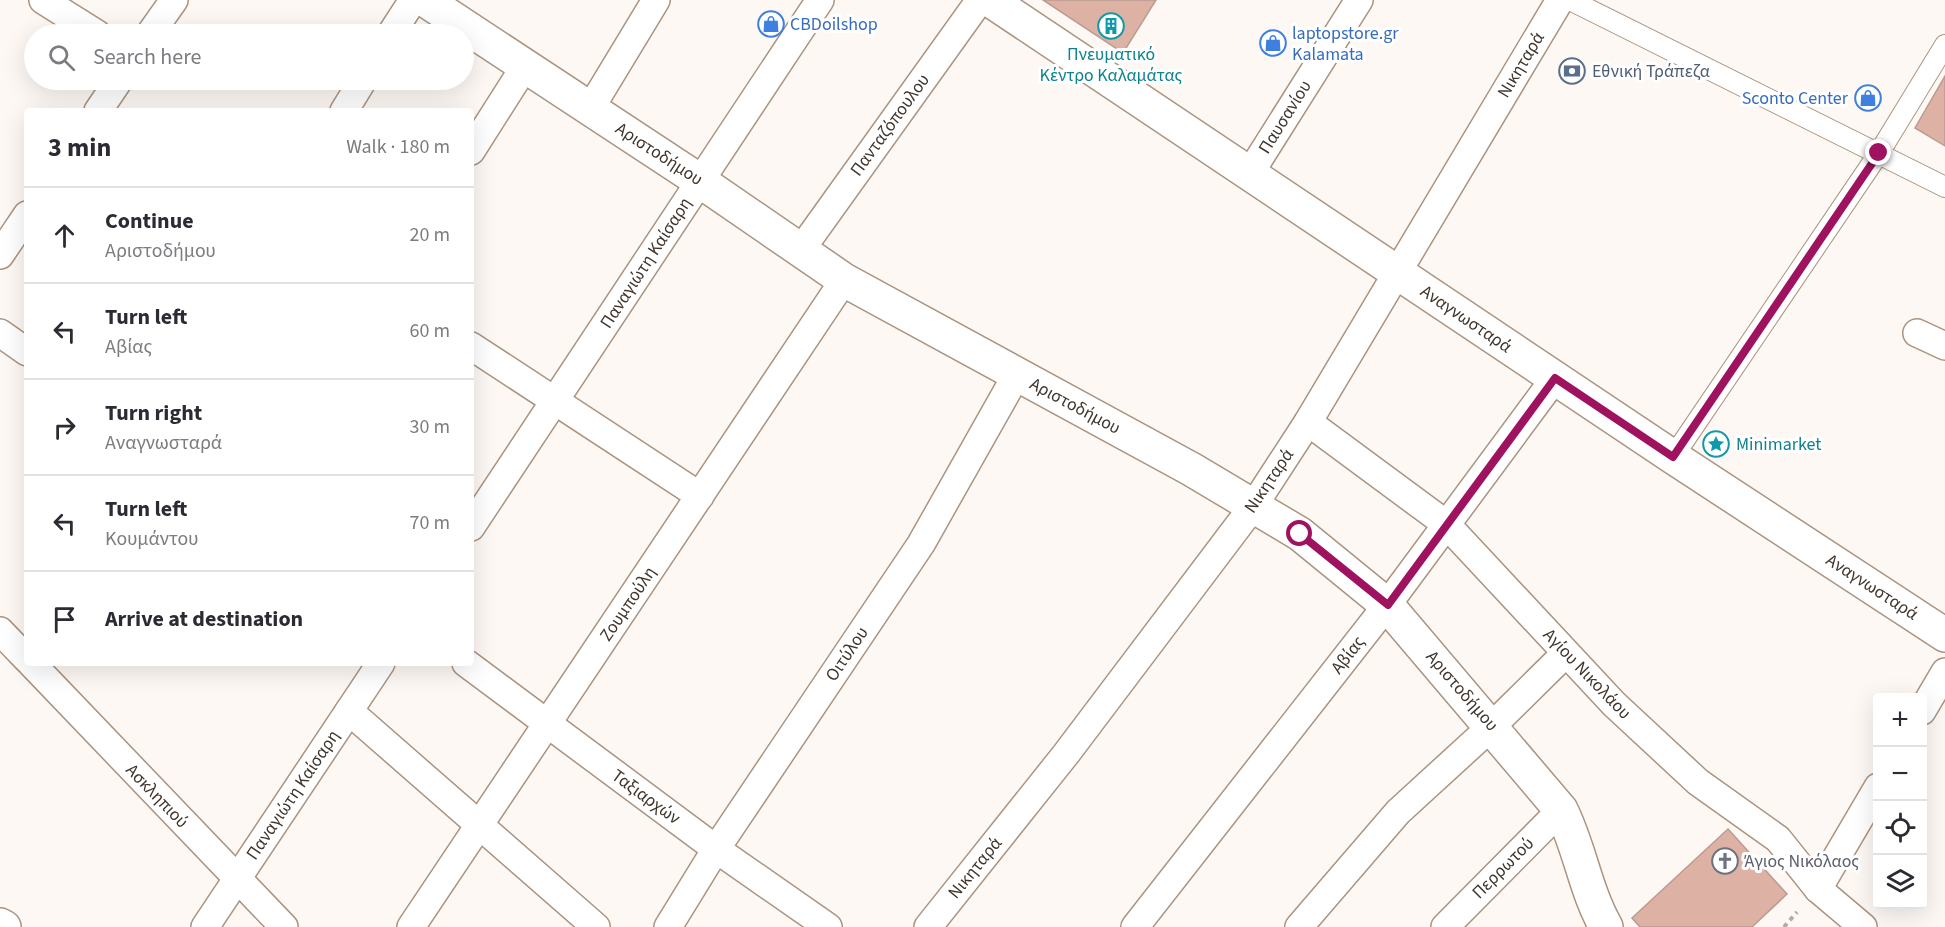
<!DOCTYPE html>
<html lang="en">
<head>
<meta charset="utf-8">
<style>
	body { margin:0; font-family:"Source Sans 3",sans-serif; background:#f7f7f7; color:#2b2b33 }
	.controls { position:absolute; right:18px; bottom:18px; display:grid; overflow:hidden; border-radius:6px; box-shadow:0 6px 24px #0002 }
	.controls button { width:54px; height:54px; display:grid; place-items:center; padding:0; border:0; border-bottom:2px solid #e1e1e2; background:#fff; color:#2b2b33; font:30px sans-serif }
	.stop { position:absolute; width:18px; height:18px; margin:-14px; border:4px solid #9e125f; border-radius:50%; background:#fff }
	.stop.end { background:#9e125f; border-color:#fff; box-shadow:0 2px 6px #0008 }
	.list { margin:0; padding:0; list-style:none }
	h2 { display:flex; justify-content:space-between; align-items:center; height:78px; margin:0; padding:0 24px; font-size:26px }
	h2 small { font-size:20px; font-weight:400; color:#7c7c81 }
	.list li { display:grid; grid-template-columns:39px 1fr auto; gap:18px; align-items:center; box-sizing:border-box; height:96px; padding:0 24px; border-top:2px solid #e1e1e2 }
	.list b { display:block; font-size:22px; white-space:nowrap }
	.list p { margin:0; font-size:20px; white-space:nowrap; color:#7c7c81 }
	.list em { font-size:20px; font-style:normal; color:#7c7c81 }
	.icon { flex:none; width:33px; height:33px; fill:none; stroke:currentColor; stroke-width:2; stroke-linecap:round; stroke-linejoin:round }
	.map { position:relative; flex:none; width:1945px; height:927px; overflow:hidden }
	.search { position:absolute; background:#fff; box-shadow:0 6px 24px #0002; left:24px; top:24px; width:450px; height:66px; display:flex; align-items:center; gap:15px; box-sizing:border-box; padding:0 21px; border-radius:33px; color:#7c7c81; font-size:22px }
	.panel { position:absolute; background:#fff; box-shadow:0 6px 24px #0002; left:24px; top:108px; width:450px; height:558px; border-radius:6px }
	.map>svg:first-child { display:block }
	.building { fill:#ddb2a5; stroke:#bb9b90; stroke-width:1.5 }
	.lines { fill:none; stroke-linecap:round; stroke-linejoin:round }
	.pedestrian-casing { stroke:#ac937f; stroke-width:22 }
	.minor-casing { stroke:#ac937f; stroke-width:30 }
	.tertiary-casing { stroke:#ac937f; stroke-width:36 }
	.secondary-casing { stroke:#ac937f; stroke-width:36 }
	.path { stroke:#b2aba5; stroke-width:4; stroke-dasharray:4.5 4.5; stroke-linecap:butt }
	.pedestrian { stroke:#fff; stroke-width:20 }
	.minor { stroke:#fff; stroke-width:27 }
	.tertiary { stroke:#fff; stroke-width:33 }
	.secondary { stroke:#fff; stroke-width:33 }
	.route { stroke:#9e125f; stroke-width:8 }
	.labels { text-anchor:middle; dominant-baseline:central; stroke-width:6; stroke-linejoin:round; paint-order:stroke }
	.shop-label { font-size:18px; fill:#366cbe; stroke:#fff; text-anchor:start }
	.culture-label { font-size:18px; fill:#0d838f; stroke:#fff }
	.street-label { font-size:18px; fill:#40362d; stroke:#fff }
	.service-label { font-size:18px; fill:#4e5e75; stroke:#fff; text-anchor:start }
	.worship-label { font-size:18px; fill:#5b616d; stroke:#fff; text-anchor:start }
</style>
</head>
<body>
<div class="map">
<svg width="1945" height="927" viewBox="0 0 1945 927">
	<rect width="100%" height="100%" fill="#fdf8f3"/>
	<g class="building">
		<path d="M1043,0H1156L1123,53Z"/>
		<path d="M1945,76V146L1915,128Z"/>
		<path d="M1728,829L1787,894L1752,927H1640L1632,918Z"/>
	</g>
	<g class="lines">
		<g class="pedestrian-casing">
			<g id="pedestrian">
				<path d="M1570,0L1945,187"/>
				<path d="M1673,457L1879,153L1945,45"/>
			</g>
		</g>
		<g class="minor-casing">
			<g id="minor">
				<path d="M43,0L97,34"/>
				<path d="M150,34L174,0"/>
				<path d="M391,34L413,0"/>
				<path d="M590,109L656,0"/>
				<path d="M98,111L119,80"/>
				<path d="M344,111L363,80"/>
				<path d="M471,151L525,66"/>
				<path d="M1250,173L1359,0"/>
				<path d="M800,251L980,0"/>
				<path d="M0,255L27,215"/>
				<path d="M0,333L27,352"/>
				<path d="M1917,333L1945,346"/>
				<path d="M471,346L700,496"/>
				<path d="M1308,422L1446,524L1614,704L1698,782L1778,839L1818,889L1863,927"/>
				<path d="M471,527L820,0"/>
				<path d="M0,631L27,659"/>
				<path d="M31,663L284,927"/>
				<path d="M466,663L716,849L828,927"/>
				<path d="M349,711L596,927"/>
				<path d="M1922,711L1945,672"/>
				<path d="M1818,889L1878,787"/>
				<path d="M205,927L381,663"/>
				<path d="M411,927L844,280"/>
				<path d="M668,927L716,849L921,544L1017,374"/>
				<path d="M928,927L1066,754L1254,505L1308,422L1560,0"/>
				<path d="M1135,927L1387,605L1555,378"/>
				<path d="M1299,927L1398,812L1492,726L1565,654"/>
				<path d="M1445,927L1561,810"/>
			</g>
		</g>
		<g class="tertiary-casing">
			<g id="tertiary">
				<path d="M425,0L700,181L844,280L1191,469L1300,534L1387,605L1561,810C1580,848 1585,890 1606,927"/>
				<path d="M990,0L1673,457L1945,635"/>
			</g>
		</g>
		<g class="secondary-casing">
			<path id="secondary" d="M0,925L4,927"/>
		</g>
		<path class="path" d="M1784,927L1797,912"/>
		<use href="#pedestrian" class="pedestrian"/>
		<use href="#minor" class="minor"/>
		<use href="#tertiary" class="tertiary"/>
		<use href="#secondary" class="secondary"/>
	</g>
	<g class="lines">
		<path class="route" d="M1300,534L1388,605L1555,378L1673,457L1879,153"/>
	</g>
	<defs>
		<g id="shop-ring" transform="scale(1.35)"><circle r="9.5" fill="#fff" stroke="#3f7fe0" stroke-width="1.5"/><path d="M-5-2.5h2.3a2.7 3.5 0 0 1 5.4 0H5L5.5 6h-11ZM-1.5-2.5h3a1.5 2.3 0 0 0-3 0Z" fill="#3f7fe0"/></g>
		<g id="building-ring" transform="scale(1.35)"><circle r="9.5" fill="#fff" stroke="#0f9aa8" stroke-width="1.5"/><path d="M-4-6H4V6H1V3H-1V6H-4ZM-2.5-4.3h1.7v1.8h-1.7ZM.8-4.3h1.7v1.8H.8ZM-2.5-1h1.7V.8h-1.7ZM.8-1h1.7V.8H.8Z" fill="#0f9aa8"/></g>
		<g id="bank-ring" transform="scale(1.35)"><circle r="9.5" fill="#fff" stroke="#5c6f8a" stroke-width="1.5"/><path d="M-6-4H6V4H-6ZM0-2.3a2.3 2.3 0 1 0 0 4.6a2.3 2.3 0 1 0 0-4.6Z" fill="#5c6f8a"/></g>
		<g id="sight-ring" transform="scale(1.35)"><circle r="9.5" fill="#fff" stroke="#0f9aa8" stroke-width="1.5"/><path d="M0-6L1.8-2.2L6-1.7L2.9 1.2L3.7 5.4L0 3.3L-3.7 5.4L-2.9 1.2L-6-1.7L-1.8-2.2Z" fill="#0f9aa8"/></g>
		<g id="church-ring" transform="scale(1.35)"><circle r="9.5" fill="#fff" stroke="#6b7280" stroke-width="1.5"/><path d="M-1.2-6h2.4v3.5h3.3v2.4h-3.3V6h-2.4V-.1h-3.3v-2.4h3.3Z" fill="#6b7280"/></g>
	</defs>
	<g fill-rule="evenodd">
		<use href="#shop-ring" x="771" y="24"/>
		<use href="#building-ring" x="1111" y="26"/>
		<use href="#shop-ring" x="1273" y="43"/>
		<use href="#bank-ring" x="1572" y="71"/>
		<use href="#shop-ring" x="1868" y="98"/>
		<use href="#sight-ring" x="1716" y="444"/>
		<use href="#church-ring" x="1725" y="861"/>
	</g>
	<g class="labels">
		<g class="shop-label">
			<text x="790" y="24">CBDoilshop</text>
			<text x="1292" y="33">laptopstore.gr<tspan x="1292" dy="21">Kalamata</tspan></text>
			<text x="1848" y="98" text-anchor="end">Sconto Center</text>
		</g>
		<g class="culture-label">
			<text x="1111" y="54">Πνευματικό<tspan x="1111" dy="21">Κέντρο Καλαμάτας</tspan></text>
			<text x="1736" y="444" text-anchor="start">Minimarket</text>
		</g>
		<g class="street-label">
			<text transform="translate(1521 65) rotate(-59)">Νικηταρά</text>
			<text transform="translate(1285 117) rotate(-58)">Παυσανίου</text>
			<text transform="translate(890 125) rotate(-54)">Πανταζόπουλου</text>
			<text transform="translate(659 154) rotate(33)">Αριστοδήμου</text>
			<text transform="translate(646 263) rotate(-57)">Παναγιώτη Καίσαρη</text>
			<text transform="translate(1466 319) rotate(34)">Αναγνωσταρά</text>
			<text transform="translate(1075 406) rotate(28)">Αριστοδήμου</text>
			<text transform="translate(1269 481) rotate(-56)">Νικηταρά</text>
			<text transform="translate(1872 587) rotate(33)">Αναγνωσταρά</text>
			<text transform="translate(628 604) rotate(-56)">Ζουμπούλη</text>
			<text transform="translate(847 654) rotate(-56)">Οιτύλου</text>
			<text transform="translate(1348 655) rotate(-52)">Αβίας</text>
			<text transform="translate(1587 674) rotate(46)">Αγίου Νικολάου</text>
			<text transform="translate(1462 691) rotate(49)">Αριστοδήμου</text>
			<text transform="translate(293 795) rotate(-56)">Παναγιώτη Καίσαρη</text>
			<text transform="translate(157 796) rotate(46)">Ασκληπιού</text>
			<text transform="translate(646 797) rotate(36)">Ταξιαρχών</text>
			<text transform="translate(975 868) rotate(-51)">Νικηταρά</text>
			<text transform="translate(1503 868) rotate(-45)">Περρωτού</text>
		</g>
		<g class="service-label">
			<text x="1592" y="71">Εθνική Τράπεζα</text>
		</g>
		<g class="worship-label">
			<text x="1744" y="861">Άγιος Νικόλαος</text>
		</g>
	</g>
</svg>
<div class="controls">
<button>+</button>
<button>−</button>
<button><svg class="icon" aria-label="locate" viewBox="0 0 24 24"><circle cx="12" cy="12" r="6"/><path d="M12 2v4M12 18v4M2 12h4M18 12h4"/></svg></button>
<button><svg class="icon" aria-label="layers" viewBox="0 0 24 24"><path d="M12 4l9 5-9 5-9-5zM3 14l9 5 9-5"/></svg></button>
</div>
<div class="stop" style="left:1300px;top:534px"></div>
<div class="stop end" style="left:1879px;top:153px"></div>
<div class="search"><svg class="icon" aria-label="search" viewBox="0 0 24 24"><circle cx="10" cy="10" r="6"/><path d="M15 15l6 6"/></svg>Search here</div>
<section class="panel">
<h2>3 min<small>Walk · 180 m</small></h2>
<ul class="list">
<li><svg class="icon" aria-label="ahead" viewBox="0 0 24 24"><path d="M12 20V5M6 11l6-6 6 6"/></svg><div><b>Continue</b><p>Αριστοδήμου</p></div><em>20 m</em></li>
<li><svg class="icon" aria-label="left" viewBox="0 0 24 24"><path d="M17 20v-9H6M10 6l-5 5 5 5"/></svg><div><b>Turn left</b><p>Αβίας</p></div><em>60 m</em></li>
<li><svg class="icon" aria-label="right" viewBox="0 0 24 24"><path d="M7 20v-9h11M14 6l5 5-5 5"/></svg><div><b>Turn right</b><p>Αναγνωσταρά</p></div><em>30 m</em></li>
<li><svg class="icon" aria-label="left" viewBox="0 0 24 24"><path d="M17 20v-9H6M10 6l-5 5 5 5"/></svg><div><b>Turn left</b><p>Κουμάντου</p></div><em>70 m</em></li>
<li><svg class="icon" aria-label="arrive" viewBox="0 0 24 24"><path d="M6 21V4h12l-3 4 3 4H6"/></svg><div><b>Arrive at destination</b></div></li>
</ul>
</section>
</div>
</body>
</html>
